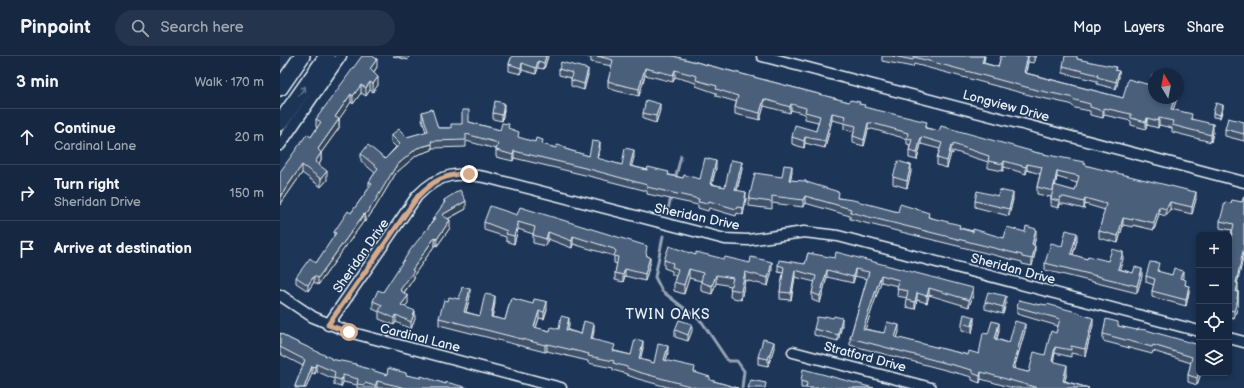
<!DOCTYPE html>
<html lang="en">
<head>
<meta charset="utf-8">
<style>
	body { margin:0; font-family:"Balsamiq Sans",sans-serif; background:#23344c; color:#f1f3f6 }
	.controls { position:absolute; right:12px; bottom:12px; display:grid; overflow:hidden; border-radius:6px; box-shadow:0 2px 6px #0003 }
	.controls button { width:36px; height:36px; display:grid; place-items:center; padding:0; border:0; border-bottom:1px solid #35445a; background:#162841; color:#f1f3f6; font:20px sans-serif }
	.compass { position:absolute; left:868px; top:12px; width:36px; height:36px; border-radius:50%; background:#162841; box-shadow:0 2px 6px #0003; rotate:350deg }
	.stop { position:absolute; width:12px; height:12px; margin:-9px; border:3px solid #d6ab8b; border-radius:50%; background:#fff }
	.stop.end { background:#d6ab8b; border-color:#fff; box-shadow:0 1px 4px #0008 }
	.list { margin:0; padding:0; list-style:none }
	h2 { display:flex; justify-content:space-between; align-items:center; height:52px; margin:0; padding:0 16px; font-size:17px }
	h2 small { font-size:13px; font-weight:400; color:#9ea6b1 }
	.list li { display:grid; grid-template-columns:26px 1fr auto; gap:12px; align-items:center; box-sizing:border-box; height:56px; padding:0 16px; border-top:1px solid #35445a }
	.list b { display:block; font-size:15px; white-space:nowrap }
	.list p { margin:0; font-size:13px; white-space:nowrap; color:#9ea6b1 }
	.list em { font-size:13px; font-style:normal; color:#9ea6b1 }
	.icon { flex:none; width:22px; height:22px; fill:none; stroke:currentColor; stroke-width:2; stroke-linecap:round; stroke-linejoin:round }
	.map { position:relative; flex:none; width:964px; height:332px; overflow:hidden }
	header { display:flex; align-items:center; gap:24px; box-sizing:border-box; height:56px; padding:0 20px; background:#162841; border-bottom:1px solid #35445a }
	header strong { font-size:19px }
	nav { display:flex; gap:22px; margin-inline-start:auto; font-size:14px }
	.search { width:280px; height:36px; background:#23344c; display:flex; align-items:center; gap:10px; box-sizing:border-box; padding:0 14px; border-radius:22px; color:#9ea6b1; font-size:15px }
	main { display:flex }
	aside { flex:1; background:#162841 }
	.map>svg:first-child { display:block }
	.lines { fill:none; stroke-linecap:round; stroke-linejoin:round }
	.stream { stroke:#95a4b5; stroke-width:3 }
	.minor-casing { stroke:#e8f1f8; stroke-width:13 }
	.primary-casing { stroke:#e8f1f8; stroke-width:18 }
	.minor { stroke:#1d3557; stroke-width:10 }
	.primary { stroke:#1d3557; stroke-width:15 }
	.wall { fill:#3f5169; stroke:#e8f1f8; fill-rule:evenodd }
	.shaded-wall { fill:#334255; stroke:#e8f1f8 }
	.building { fill:#495e7a; stroke:#e8f1f8 }
	.oneway { stroke:#64778f }
	.route { stroke:#d6ab8b; stroke-width:5 }
	.labels { text-anchor:middle; dominant-baseline:central; stroke-width:3; stroke-linejoin:round; paint-order:stroke }
	.street-label { font-size:13px; fill:#e8f1f8; stroke:#1d3557 }
	.neighbourhood-label { font-size:14px; letter-spacing:1px; fill:#e8f1f8; stroke:#1d3557 }
</style>
</head>
<body>
<header>
<strong>Pinpoint</strong>
<div class="search"><svg class="icon" aria-label="search" viewBox="0 0 24 24"><circle cx="10" cy="10" r="6"/><path d="M15 15l6 6"/></svg>Search here</div>
<nav><a>Map</a><a>Layers</a><a>Share</a></nav>
</header>
<main>
<aside>
<h2>3 min<small>Walk · 170 m</small></h2>
<ul class="list">
<li><svg class="icon" aria-label="ahead" viewBox="0 0 24 24"><path d="M12 20V5M6 11l6-6 6 6"/></svg><div><b>Continue</b><p>Cardinal Lane</p></div><em>20 m</em></li>
<li><svg class="icon" aria-label="right" viewBox="0 0 24 24"><path d="M7 20v-9h11M14 6l5 5-5 5"/></svg><div><b>Turn right</b><p>Sheridan Drive</p></div><em>150 m</em></li>
<li><svg class="icon" aria-label="arrive" viewBox="0 0 24 24"><path d="M6 21V4h12l-3 4 3 4H6"/></svg><div><b>Arrive at destination</b></div></li>
</ul>
</aside>
<div class="map">
<svg width="964" height="332" viewBox="0 0 964 332">
	<rect width="100%" height="100%" fill="#1d3557"/>
	<filter id="ink" filterUnits="userSpaceOnUse"><feTurbulence type="fractalNoise" baseFrequency=".025" numOctaves="2"/><feDisplacementMap in="SourceGraphic" scale="8" xChannelSelector="R" yChannelSelector="G"/><feConvolveMatrix kernelMatrix="1 2 1 2 8 2 1 2 1" color-interpolation-filters="sRGB"/></filter>
	<g filter="url(#ink)">
		<g class="lines">
			<g class="stream">
				<path d="M395,124L401,100"/>
				<path d="M387,158L391,141"/>
				<path d="M383,180L375,221L382,235L422,266L448,305H457L464,315L462,332"/>
			</g>
			<g class="minor-casing">
				<g id="minor">
					<path d="M482,0L964,126"/>
					<path d="M0,89L61,0"/>
					<path d="M0,239L33,261L69,276L281,332"/>
					<path d="M48,269L137,140C160,116 178,116 209,122L445,183L468,184L524,176L558,180L919,275"/>
					<path d="M949,282L964,286"/>
					<path d="M513,296L651,332"/>
				</g>
			</g>
			<g class="primary-casing">
				<g id="primary">
					<path d="M0,32L22,0"/>
					<path d="M0,67L47,0"/>
				</g>
			</g>
			<use href="#minor" class="minor"/>
			<use href="#primary" class="primary"/>
		</g>
		<g class="wall">
			<path d="M113,0H129L128,4Z"/>
			<path d="M232,0H268L264,13L258,12L256,18L242,14L241,18L229,15V8Z"/>
			<path d="M304,0H393L569,46L580,48L585,52L647,72L659,75L758,97L804,108L808,110L916,143L912,158L890,153L886,160L879,158L874,174L853,169V171L843,169L838,187L819,182V175L825,154L805,148L804,153L784,148H780L779,152L771,150V141L757,138V131L760,118L747,114L746,118L724,111L723,115L708,112V106L673,95V98L671,97L667,112L657,109V102L660,93L641,88L637,104L629,102V95L630,89L627,88V83L592,73L588,74L584,90L573,87V80L574,76L564,73V67L552,64L545,92L525,87L524,92L512,88V81L536,75L538,66L525,63V58L511,54L510,57L484,50L480,64L455,58V51L457,46L436,40V37L416,30V27L395,21L393,26L365,19L359,40L337,35L328,32V25L332,10L311,6V2ZM777,121L797,127L795,135L775,130Z"/>
			<path d="M602,0H705L704,7L718,11L721,0H756L754,7L748,6L746,17L843,42H897L893,54L912,63L933,76L931,86L892,76V72L879,69L878,72L867,69L866,73L851,69V65L824,59L823,62L810,59V55L795,52L790,48L757,41L634,8L633,11L602,5Z"/>
			<path d="M798,3L836,14L839,21L836,33L817,28V25L783,17V10Z"/>
			<path d="M97,11L94,16L98,29L93,36L90,34L86,40L81,37L73,48L71,46L59,63V72L41,97V105L39,109L47,124L41,131L22,117L0,149L31,81L37,72L36,71V63Z"/>
			<path d="M279,13L308,19L304,34L291,30V22L279,19Z"/>
			<path d="M943,52L940,62L933,61V57Z"/>
			<path d="M224,54L222,65L213,63V57Z"/>
			<path d="M380,54L376,67L363,63V57Z"/>
			<path d="M142,56L158,72H171L182,68L189,66L220,74L229,73L239,82L276,92L285,93L309,100L320,93L318,103L342,109L354,101L351,110L403,122L420,123L436,112L432,128L445,131L462,113L457,135L466,143L463,159L457,157L456,160L429,152L428,155L418,152V149L367,138V135L309,120L234,102L233,105L216,101V93L186,85V91L152,92V94L137,99L116,117L95,152L85,166L84,165L38,229L34,226L28,235L16,227V221L36,207L54,181V176L71,157L89,132V126L95,117L81,105V98L105,103L116,91L111,86V79L127,81L146,76L142,63Z"/>
			<path d="M964,66V85L945,80V73Z"/>
			<path d="M631,116L627,132L613,128V121Z"/>
			<path d="M512,117L510,124L526,126L559,142L618,156L649,161L680,172L724,182L756,180L754,189L755,197L752,210L742,208V206L581,166L570,163V160L525,147L523,151L492,147V153L469,150V143L502,121Z"/>
			<path d="M964,140V198L957,227L958,234V250L954,262L949,261V207L950,203H949V186H950L952,174L940,172V165L951,147L962,146Z"/>
			<path d="M733,143L729,160L695,151V145Z"/>
			<path d="M164,144L186,153L168,163L170,172L157,190L155,189L134,219V222L124,237L128,247L125,251L135,263L131,273L116,266L114,269L99,263V256L93,253V245L103,236L152,166L164,148Z"/>
			<path d="M237,159L367,199L370,208L365,225L345,220L343,226L335,224V217L337,208L334,207V200L293,188L292,192L268,183L266,190L253,187V178L238,173L234,188L226,185V181L204,174V166Z"/>
			<path d="M797,184L793,199L807,203L828,205L843,203L840,213L862,220L857,237L765,214V207L782,190Z"/>
			<path d="M528,197L693,239L689,251L649,239L647,247L637,244L635,253L626,251L627,242L617,240L618,230L601,226L585,273L604,277L619,276L617,282L688,299L699,298L708,278L719,274L717,283L729,287L745,275L734,313L747,316H749L765,299L776,277L778,270L737,258V251L760,249L800,258L813,269L805,300L791,297V301L775,297L773,305L787,316L785,325L809,332H733L701,323L700,327L692,324V321L570,289V282L587,223L575,220L573,227L547,221L540,247L532,244V237L535,226L515,221L511,244L500,243V236L503,217L498,216V209L525,208Z"/>
			<path d="M416,199L444,203L492,214L488,230L465,224L461,244L450,241L451,230L436,227L432,238L421,235V225L409,222L404,238L394,235V226L396,220L392,219V215L384,212V204Z"/>
			<path d="M879,214L878,216L892,219L903,221L902,223L906,229L909,236L906,250L872,241V235L874,229L866,226V220Z"/>
			<path d="M190,240L186,256L200,260L215,247L212,261L225,264L231,242L267,253L264,263L259,262L256,272L270,275L279,273L289,269L288,274L301,278L314,275L312,283L335,295L351,299L363,292L360,303L374,307L388,297L386,305L415,316L430,324L458,332H391L358,323L347,319V318L333,314V312L308,307V305L267,295L265,296L159,269V262L168,245Z"/>
			<path d="M705,246L726,247L723,258L705,253Z"/>
			<path d="M544,262L562,269L558,285L534,279V273Z"/>
			<path d="M682,267H694L692,277L682,274Z"/>
			<path d="M838,270L919,289V317H921L917,329L908,326V319L911,307L873,295L872,298L823,285V278Z"/>
			<path d="M395,274L412,275L408,285L395,281Z"/>
			<path d="M0,277L10,283L51,303L76,310L107,319H126L166,328L188,332H77V329L63,326L61,331L54,329V323L36,315L35,318L32,317L26,332H15V330L23,310L0,298Z"/>
			<path d="M494,292L488,310L478,308V301Z"/>
			<path d="M931,317H937V319Z"/>
			<path d="M521,325L594,332H521Z"/>
		</g>
		<g class="shaded-wall">
			<path d="M266,0H268L264,13V7Z"/>
			<path d="M704,0H705L702,14V7Z"/>
			<path d="M748,0V6L744,23V16Z"/>
			<path d="M754,0H756L754,7Z"/>
			<path d="M97,3V11L90,21V13Z"/>
			<path d="M258,5V12L256,18V12Z"/>
			<path d="M242,7V14L241,18V12Z"/>
			<path d="M365,12V19L359,40V33Z"/>
			<path d="M308,13V19L304,34V28Z"/>
			<path d="M395,14V21L393,26V19Z"/>
			<path d="M839,15V21L836,33V26Z"/>
			<path d="M98,21V29L93,36V28Z"/>
			<path d="M90,26V34L86,40V32Z"/>
			<path d="M81,29V37L73,48V40Z"/>
			<path d="M71,38V46L55,69V61Z"/>
			<path d="M895,42H897L891,60V53Z"/>
			<path d="M484,43V50L480,64V57Z"/>
			<path d="M224,47V54L222,65V59Z"/>
			<path d="M380,48V54L376,67V60Z"/>
			<path d="M511,48V54L510,57V51Z"/>
			<path d="M943,49V52L940,62V59Z"/>
			<path d="M824,52V59L823,62V55Z"/>
			<path d="M552,57V64L545,92V85Z"/>
			<path d="M867,62V69L866,73V66Z"/>
			<path d="M879,62V69L878,72V65Z"/>
			<path d="M59,63V72L38,101V93Z"/>
			<path d="M588,67V74L584,90V84Z"/>
			<path d="M933,68V76L931,86V79Z"/>
			<path d="M525,81V87L524,92V85Z"/>
			<path d="M641,81V88L637,104V97Z"/>
			<path d="M320,86V93L317,109V102Z"/>
			<path d="M152,88V94L137,99L116,117L95,152L85,166V159L116,110L137,92Z"/>
			<path d="M671,90V97L667,112V105Z"/>
			<path d="M354,94V101L350,117V110Z"/>
			<path d="M234,95V102L233,105V99Z"/>
			<path d="M41,97V105L35,114V106Z"/>
			<path d="M436,105V112L430,134V128Z"/>
			<path d="M724,105V111L723,115V108Z"/>
			<path d="M462,106V113L455,141V134Z"/>
			<path d="M747,108V114L746,118V111Z"/>
			<path d="M22,109V117L0,149V141Z"/>
			<path d="M631,109V116L627,132V125Z"/>
			<path d="M512,110V117L509,131V124Z"/>
			<path d="M47,115V124L41,131V123Z"/>
			<path d="M777,115V121L773,142V135Z"/>
			<path d="M466,136V143L463,159V152Z"/>
			<path d="M916,136V143L912,158V151Z"/>
			<path d="M733,137V143L729,160V153Z"/>
			<path d="M525,140V147L523,151V144Z"/>
			<path d="M780,141V148L779,152V145Z"/>
			<path d="M805,142V148L804,153V146Z"/>
			<path d="M186,145V153L162,166V159Z"/>
			<path d="M890,146V153L886,160V153Z"/>
			<path d="M879,151V158L874,174V167Z"/>
			<path d="M84,158V165L38,229V222Z"/>
			<path d="M843,162V169L838,187V180Z"/>
			<path d="M170,164V172L157,190V183Z"/>
			<path d="M238,166V173L234,188V180Z"/>
			<path d="M756,173V180L752,195V188Z"/>
			<path d="M268,176V183L266,190V183Z"/>
			<path d="M797,177V184L791,205V198Z"/>
			<path d="M293,180V188L292,192V185Z"/>
			<path d="M155,181V189L134,219V222L120,242V234L132,214Z"/>
			<path d="M755,190V197L752,210V203Z"/>
			<path d="M964,191V198L956,233V227Z"/>
			<path d="M843,196V203L838,219V213Z"/>
			<path d="M370,201V208L365,225V218Z"/>
			<path d="M492,206V214L488,230V222Z"/>
			<path d="M345,213V220L343,226V219Z"/>
			<path d="M409,213V222L404,238V229Z"/>
			<path d="M575,213V220L573,227V221Z"/>
			<path d="M862,213V220L857,237V230Z"/>
			<path d="M515,214V221L511,244V237Z"/>
			<path d="M547,214V221L540,247V240Z"/>
			<path d="M903,215V221L900,229V222Z"/>
			<path d="M465,216V224L461,244V235Z"/>
			<path d="M436,219V227L432,238V230Z"/>
			<path d="M601,219V226L583,280V273Z"/>
			<path d="M34,220V226L28,235V229Z"/>
			<path d="M958,227V234L956,243V236Z"/>
			<path d="M909,230V236L906,250V244Z"/>
			<path d="M649,232V239L647,247V240Z"/>
			<path d="M693,232V239L689,251V244Z"/>
			<path d="M190,233V240L184,263V256Z"/>
			<path d="M958,236V250L954,262V255Z"/>
			<path d="M637,237V244L635,253V246Z"/>
			<path d="M128,240V247L121,256V249Z"/>
			<path d="M215,240V247L211,268V261Z"/>
			<path d="M726,240V247L723,258V251Z"/>
			<path d="M267,246V253L264,263V256Z"/>
			<path d="M135,255V263L131,273V266Z"/>
			<path d="M259,255V262L254,278V271Z"/>
			<path d="M116,259V266L114,269V262Z"/>
			<path d="M694,261V267L692,277V270Z"/>
			<path d="M289,262V269L286,281V274Z"/>
			<path d="M562,262V269L558,285V279Z"/>
			<path d="M813,262V269L805,300V293Z"/>
			<path d="M719,267V274L715,290V283Z"/>
			<path d="M314,268V275L311,290V283Z"/>
			<path d="M412,268V275L408,285V279Z"/>
			<path d="M745,268V275L732,319V312Z"/>
			<path d="M619,269V276L615,288V281Z"/>
			<path d="M363,285V292L359,310V303Z"/>
			<path d="M494,286V292L488,310V303Z"/>
			<path d="M267,288V295L265,296V289Z"/>
			<path d="M388,290V297L384,311V304Z"/>
			<path d="M775,291V297L772,312V305Z"/>
			<path d="M36,308V315L35,318V311Z"/>
			<path d="M787,309V316L783,332V325Z"/>
			<path d="M32,310V317L26,332H24Z"/>
			<path d="M701,316V323L700,327V320Z"/>
			<path d="M919,317H921L917,329V322Z"/>
			<path d="M63,319V326L61,331V324Z"/>
			<path d="M97,325V332H95V330Z"/>
		</g>
		<g class="building">
			<path d="M82,0H92L97,3L90,13L98,21L93,28L90,26L86,32L81,29L73,40L71,38L55,61L59,63L38,93L41,97L35,106L47,115L41,123L22,109L0,141V116L27,78L31,81L41,66L36,63Z"/>
			<path d="M232,0H266L264,7L258,5L256,12L242,7L241,12L229,8Z"/>
			<path d="M317,0H393L569,46L570,44L580,46L579,48L585,49L584,51L647,66L645,72L659,75L661,70L758,97L804,106V108L808,110L911,135L916,136L912,151L890,146L886,153L879,151L874,167L853,162V164L843,162L838,180L819,175L826,148L805,142L804,146L784,141H780L779,145L771,143L774,129L795,135L799,120L777,115L773,135L757,131L762,111L747,108L746,111L724,105L723,108L708,105L709,100L673,88V91L671,90L667,105L657,102L662,87L641,81L637,97L629,95L632,83L627,82L628,77L592,67H588L584,84L573,80L576,70L564,67L566,60L552,57L545,85L525,81L524,85L512,81L515,69L536,75L540,60L525,56L526,52L511,48L510,51L484,43L480,57L455,51L458,40L436,33L437,30L416,24L417,20L395,14L393,19L365,12L359,33L337,28L328,25L333,4Z"/>
			<path d="M613,0H704L702,7L718,11L721,0H748L744,16L745,17L843,42L848,23L870,29L872,19L874,20V42H895L891,53L912,58L911,63L933,68L931,79L892,69L893,65L879,62L878,65L867,62L866,66L851,62V58L824,52L823,55L810,51V48L795,44L790,41L757,34L634,1L633,4Z"/>
			<path d="M785,0H797V3L836,11L835,14L839,15L836,26L817,21L818,19L783,10Z"/>
			<path d="M281,6L308,13L304,28L291,24L292,17L279,13Z"/>
			<path d="M366,44L380,48L376,60L363,57Z"/>
			<path d="M215,45L224,47L222,59L213,57Z"/>
			<path d="M936,47L943,49L940,59L933,57Z"/>
			<path d="M152,53L158,72H171V68H182V54H189V66L220,74L222,67L229,68L228,72L239,76L238,81L255,86L256,82L263,84L262,88L276,92L277,89L285,91V93L309,100L312,85L320,86L317,102L342,109L345,92L354,94L350,110L367,114L368,111L389,116L388,119L403,122L404,119L420,123L425,102L436,105L430,128L445,131L451,104L462,106L455,134L466,136L463,152L457,151L456,153L429,145L428,148L418,146L419,143L367,131V129L309,113L234,95L233,99L216,94L218,87L186,78V84L151,85L152,88L137,92L116,110L95,145L85,159L84,158L38,222L34,220L28,229L16,221L30,202L36,207L56,177L54,176L68,155L71,157L92,128L89,126L98,112L81,98L88,89L105,103L120,88L111,79L119,73L127,81L148,75L142,56Z"/>
			<path d="M948,62L964,66V78L945,73Z"/>
			<path d="M618,105L631,109L627,125L613,121Z"/>
			<path d="M504,109L512,110L509,124L526,125V126L559,136L558,142L573,144L618,156L620,148L649,157L648,161L680,169L679,172L693,176V173L724,182L727,171L745,176L746,170L756,173L752,188L755,190L752,203L742,201V199L581,159L570,156L571,153L525,140L523,144L492,140V146L469,143L475,117L502,121Z"/>
			<path d="M180,134L186,145L162,159L170,164L157,183L155,181L132,214L134,215L120,234L128,240L121,249L135,255L131,266L116,259L114,262L99,255L102,249L93,245L98,234L103,236L131,193L155,163L152,164L165,146L164,144Z"/>
			<path d="M719,134L733,137L729,153L695,145L697,135L718,140Z"/>
			<path d="M964,140V191L956,227H958L956,236H958L957,243H958L954,255L949,254V223L950,218L949,217V207L951,197L949,196V186H950L954,168L940,165L945,146L951,147L952,144L962,146Z"/>
			<path d="M210,150L237,159L240,151L367,190L366,197L367,200L370,201L365,218L345,213L343,219L335,217L338,201L334,200L336,195L334,193L293,180L292,185L268,176L266,183L253,179L255,171L238,166L234,180L226,178L227,175L204,166Z"/>
			<path d="M786,174L797,177L791,198L807,203L808,200L828,205L832,193L843,196L838,213L853,217L855,211L862,213L857,230L765,207L771,187L782,190Z"/>
			<path d="M389,190L416,199V196L444,203L445,201L470,207L471,201L492,206L488,222L465,216L461,235L450,233L453,222L436,219L432,230L421,226L423,217L409,213L404,229L394,226L398,213L392,211L393,207L384,204Z"/>
			<path d="M556,196L693,232L689,244L649,232L647,240L637,237L635,246L626,244L628,235L617,233L619,224L601,219L583,273L604,277L607,266L619,269L615,281L688,299L689,295L699,298L703,277L708,278L712,265L719,267L715,283L729,287L735,265L745,268L732,312L747,316H749L754,296L765,299L771,275L776,277L780,263L737,251L739,244L760,249L761,248L767,249V248L800,257V258L813,262L805,293L791,290V294L775,291L772,305L787,309L783,325L809,332H758L701,316L700,320L692,317V314L570,282L589,216L575,213L573,221L547,214L540,240L532,237L536,220L515,214L511,237L500,236L504,211L498,209L499,204L525,208L528,197L555,202Z"/>
			<path d="M870,206L879,207L877,215L892,219L894,212L903,215L900,222L906,224L905,229L909,230L906,244L872,235L875,223L866,220Z"/>
			<path d="M182,231L190,233L184,256L200,260L205,238L215,240L211,261L225,264L231,242L253,248L254,243L264,245L267,246L264,256L259,255L254,271L270,275L271,271L279,273L281,260L289,262L286,274L301,278L304,265L314,268L311,283L335,289L333,295L351,299L355,283L363,285L359,303L374,307L378,288L388,290L384,304L415,311L414,316L430,321V324L458,332H417L358,316L347,312V311L333,307L334,305L308,300L309,298L267,288L265,289L159,262L164,244L168,245L169,241L179,243Z"/>
			<path d="M708,236L726,240L723,251L705,246Z"/>
			<path d="M684,258L694,261L692,270L682,267Z"/>
			<path d="M545,260L553,262L554,260L562,262L558,279L534,273L537,261L544,262Z"/>
			<path d="M826,263L838,266V270L857,274L858,273L866,274L919,289V316L917,322L908,319L912,301L873,289L872,291L823,278Z"/>
			<path d="M399,264L412,268L408,279L395,274Z"/>
			<path d="M0,277L10,283L51,302V303L76,308V309L107,319L108,312L126,317V319L141,322V320L166,328V326L188,332H126L97,325L95,330L85,327L84,329L77,328L78,323L63,319L61,324L54,322L55,316L36,308L35,311L32,310L24,332H20L15,330L25,304L0,291Z"/>
			<path d="M483,283L494,286L488,303L478,301Z"/>
			<path d="M523,313L594,332H546L542,331V332H526L527,327L521,325Z"/>
			<path d="M471,324L486,327L485,332H468Z"/>
		</g>
		<defs><path id="oneway-shaft" d="M-6 0H5M1.5-3L5.5 0L1.5 3" fill="none" stroke-width="1.6" stroke-linecap="round" stroke-linejoin="round"/></defs>
		<use class="oneway" href="#oneway-shaft" transform="translate(22 35) rotate(-55)"/>
	</g>
	<g class="lines" filter="url(#ink)">
		<path class="route" d="M69,276L48,269L138,140C152,125 167,117 189,118"/>
	</g>
	<g class="labels">
		<g class="street-label">
			<text transform="translate(726 50) rotate(15)">Longview Drive</text>
			<text transform="translate(417 161) rotate(12)">Sheridan Drive</text>
			<text transform="translate(81 200) rotate(-55)">Sheridan Drive</text>
			<text transform="translate(733 213) rotate(15)">Sheridan Drive</text>
			<text transform="translate(140 282) rotate(14)">Cardinal Lane</text>
			<text transform="translate(585 301) rotate(15)">Stratford Drive</text>
		</g>
		<g class="neighbourhood-label">
			<text x="388" y="258">TWIN OAKS</text>
		</g>
	</g>
</svg>
<div class="controls">
<button>+</button>
<button>−</button>
<button><svg class="icon" aria-label="locate" viewBox="0 0 24 24"><circle cx="12" cy="12" r="6"/><path d="M12 2v4M12 18v4M2 12h4M18 12h4"/></svg></button>
<button><svg class="icon" aria-label="layers" viewBox="0 0 24 24"><path d="M12 4l9 5-9 5-9-5zM3 14l9 5 9-5"/></svg></button>
</div>
<svg class="compass" viewBox="-18 -18 36 36"><path d="M0-13l5 13h-10z" fill="#e53935"/><path d="M0 13l5-13h-10z" fill="#9ea6b1"/></svg>
<div class="stop" style="left:69px;top:276px"></div>
<div class="stop end" style="left:189px;top:118px"></div>
</div>
</main>
</body>
</html>
